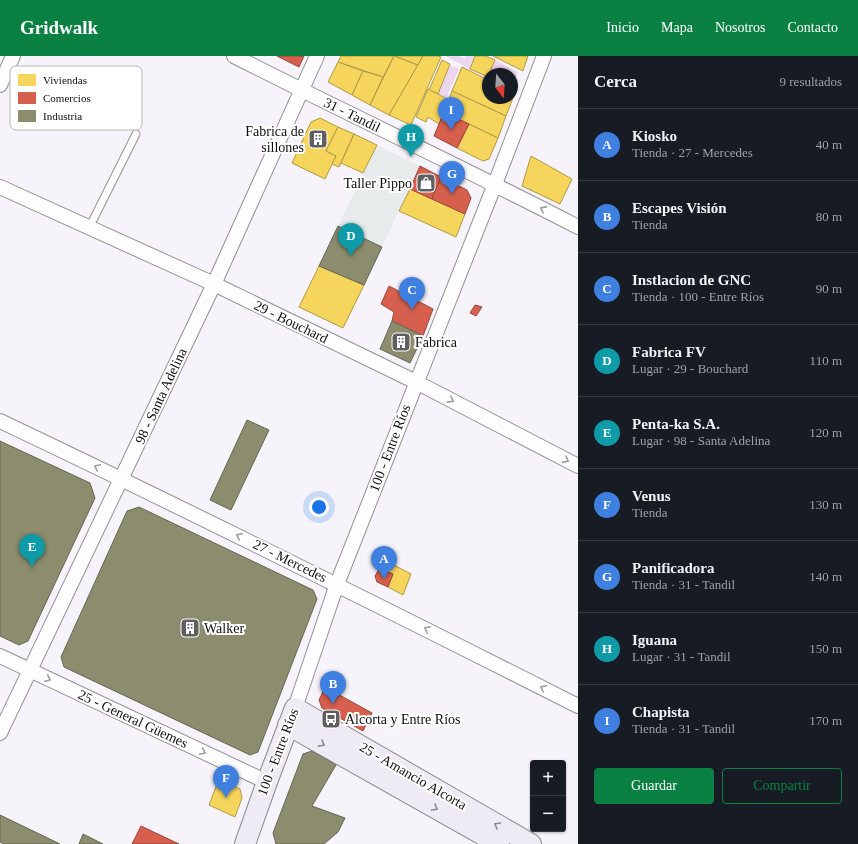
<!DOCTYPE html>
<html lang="es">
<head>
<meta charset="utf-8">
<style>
	body { margin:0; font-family:Georgia,serif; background:#242831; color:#f1f3f6 }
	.controls { position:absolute; right:12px; bottom:12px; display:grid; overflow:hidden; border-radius:4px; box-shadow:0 1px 3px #0004 }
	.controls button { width:36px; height:36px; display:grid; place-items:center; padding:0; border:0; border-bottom:1px solid #363941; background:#171b24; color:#f1f3f6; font:20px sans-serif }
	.compass { position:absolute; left:482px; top:12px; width:36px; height:36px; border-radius:50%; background:#171b24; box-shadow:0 1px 3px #0004; rotate:163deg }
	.you { position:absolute; left:319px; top:451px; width:14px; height:14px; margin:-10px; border:3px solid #fff; border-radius:50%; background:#1a73e8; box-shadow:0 0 0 6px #1a73e833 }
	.badge { display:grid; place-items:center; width:26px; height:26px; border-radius:50%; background:#0b8043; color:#fff; font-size:13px; font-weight:700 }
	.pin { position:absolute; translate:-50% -33px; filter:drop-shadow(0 1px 2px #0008) }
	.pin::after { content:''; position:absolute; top:21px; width:14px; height:12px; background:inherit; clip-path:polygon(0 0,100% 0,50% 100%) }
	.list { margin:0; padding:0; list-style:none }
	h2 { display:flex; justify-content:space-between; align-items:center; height:52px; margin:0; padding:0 16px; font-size:17px }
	h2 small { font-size:13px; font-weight:400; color:#9ea1a6 }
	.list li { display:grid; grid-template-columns:26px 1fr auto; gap:12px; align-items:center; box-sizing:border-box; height:72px; padding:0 16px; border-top:1px solid #363941 }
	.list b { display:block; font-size:15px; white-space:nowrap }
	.list p { margin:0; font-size:13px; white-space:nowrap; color:#9ea1a6 }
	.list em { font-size:13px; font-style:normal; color:#9ea1a6 }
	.actions { display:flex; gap:8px; padding:12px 16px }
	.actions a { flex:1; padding:9px 0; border:1px solid #0b8043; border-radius:4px; text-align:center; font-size:14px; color:#0b8043 }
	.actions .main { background:#0b8043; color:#fff }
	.map { position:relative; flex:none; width:578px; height:788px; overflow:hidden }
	header { display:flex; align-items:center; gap:24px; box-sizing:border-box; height:56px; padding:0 20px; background:#0b8043; color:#fff }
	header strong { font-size:19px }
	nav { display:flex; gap:22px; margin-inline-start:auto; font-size:14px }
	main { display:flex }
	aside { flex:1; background:#171b24 }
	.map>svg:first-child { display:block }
	.industrial { fill:#e8ebeb }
	.green { fill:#ecd6ee }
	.homes { fill:#f6d55c; stroke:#b09945 }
	.shops { fill:#d6604d; stroke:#9a473a }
	.industry { fill:#8c8c6e; stroke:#666651 }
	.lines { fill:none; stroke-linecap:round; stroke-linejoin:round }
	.service-casing { stroke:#929294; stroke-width:9 }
	.minor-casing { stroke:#929294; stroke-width:16 }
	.secondary-casing { stroke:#89888b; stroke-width:22 }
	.service { stroke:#fefdfe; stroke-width:7 }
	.minor { stroke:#fefdfe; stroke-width:14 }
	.secondary { stroke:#eeebf4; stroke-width:20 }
	.oneway { stroke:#9e9d9e }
	.oneway2 { stroke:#89888c }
	.labels { text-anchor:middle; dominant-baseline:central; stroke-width:4; stroke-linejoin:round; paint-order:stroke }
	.street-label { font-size:14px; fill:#0e0e0e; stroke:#fff }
	.poi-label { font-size:14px; fill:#0e0e0e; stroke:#fff; text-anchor:start }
	.key { fill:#fff; stroke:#b7b7b7; stroke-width:1 }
	.key-label { font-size:11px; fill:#0e0e0e }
</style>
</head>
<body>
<header>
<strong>Gridwalk</strong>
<nav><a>Inicio</a><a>Mapa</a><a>Nosotros</a><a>Contacto</a></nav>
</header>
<main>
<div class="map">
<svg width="578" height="788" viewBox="0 0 578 788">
	<rect width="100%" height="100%" fill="#f6f4fa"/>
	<path class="industrial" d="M377,89L420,110L364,229L319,210Z"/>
	<g class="green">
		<path d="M445,0H459L465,3L466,0H475L470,13Z"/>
		<path d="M495,4L518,16L515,25L512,23V18H501L491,13Z"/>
		<path d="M450,9L459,13L446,42L438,38Z"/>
	</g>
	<g class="homes">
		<path d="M341,0H394L383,21L338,6Z"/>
		<path d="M394,0L418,9L389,59L370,49Z"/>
		<path d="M395,0H423L418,9Z"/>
		<path d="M423,0H438L441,1L411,69L389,59Z"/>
		<path d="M475,0H486L495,4L489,18H488V21L470,13Z"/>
		<path d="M493,0H528L523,15Z"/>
		<path d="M442,4L450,8L438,38L429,34Z"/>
		<path d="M338,6L363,15L352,39L328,26Z"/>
		<path d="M462,11L488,24V42H512V35L515,37L506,60L452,35Z"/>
		<path d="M363,15L383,21L370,49L352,39Z"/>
		<path d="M428,33L449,44L439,68L428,61L426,66L416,61Z"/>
		<path d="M452,35L506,60L498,82L444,56Z"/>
		<path d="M320,62L338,71L326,95L336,100L325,123L292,107L311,66Z"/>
		<path d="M469,68L498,82L489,103L483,105L457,92Z"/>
		<path d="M338,71L354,78L339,111L332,108L336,100L326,95Z"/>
		<path d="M354,78L377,89L363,117L341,107Z"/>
		<path d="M531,100L572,123L560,148L522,130Z"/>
		<path d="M410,133L465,158L456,181L399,155Z"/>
		<path d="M319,210L364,229L343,272L299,251Z"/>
		<path d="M384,504L411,518L403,539L388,531L393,518L379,513Z"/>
		<path d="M219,723L240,733L242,742L235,761L209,749Z"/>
	</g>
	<g class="shops">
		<path d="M277,0H304L299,11Z"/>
		<path d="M444,56L469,68L457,92L434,80Z"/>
		<path d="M420,110L441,121L432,143L410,133Z"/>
		<path d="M441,121L467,134L471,142L465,158L432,143Z"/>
		<path d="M389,230L433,253L423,280L392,265L394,256L381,248Z"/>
		<path d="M475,249L482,251L476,260L470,257Z"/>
		<path d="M379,513L393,518L388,531L377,526L375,520Z"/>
		<path d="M325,631L372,657L363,675L322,652L319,644Z"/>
		<path d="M141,770L179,788H132Z"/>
	</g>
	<g class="industry">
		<path d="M338,170L382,191L364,229L319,210Z"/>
		<path d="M392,265L423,280L410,307L380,293Z"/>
		<path d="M247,364L269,374L231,454L210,444Z"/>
		<path d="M0,385L90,427L95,442L28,585L19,589L0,580Z"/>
		<path d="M139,451L313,534L317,543L258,696L250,699L64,611L61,601L127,455Z"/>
		<path d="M312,695L336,709L312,750L345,762L338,776L324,788H276L273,777L303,698Z"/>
		<path d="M0,759L60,788H4L0,786Z"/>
		<path d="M83,778L103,788H79Z"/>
	</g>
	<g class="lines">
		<g class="service-casing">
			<path id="service" d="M89,172L136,78"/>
		</g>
		<g class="minor-casing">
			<g id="minor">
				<path d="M234,0C348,58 464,112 578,171"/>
				<path d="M0,29L13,0"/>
				<path d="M0,131L214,228L416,326L578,410"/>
				<path d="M0,365C194,457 386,553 578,650"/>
				<path d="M0,600L267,726"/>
				<path d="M295,652L337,528L495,128L544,0"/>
				<path d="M0,677L214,228L317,0"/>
			</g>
		</g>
		<g class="secondary-casing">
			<g id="secondary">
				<path d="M288,669L499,788"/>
				<path d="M245,788L267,726L295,652L531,788"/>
			</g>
		</g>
		<use href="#service" class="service"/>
		<use href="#minor" class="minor"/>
		<use href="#secondary" class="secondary"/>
	</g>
	<defs><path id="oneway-chevron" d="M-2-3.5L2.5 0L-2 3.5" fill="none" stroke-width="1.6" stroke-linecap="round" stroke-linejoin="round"/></defs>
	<g class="oneway">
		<use href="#oneway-chevron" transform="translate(543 153) rotate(-152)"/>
		<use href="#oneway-chevron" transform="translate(451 344) rotate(28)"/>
		<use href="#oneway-chevron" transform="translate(566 404) rotate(28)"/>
		<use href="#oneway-chevron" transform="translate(97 411) rotate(-155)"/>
		<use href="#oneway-chevron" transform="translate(239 480) rotate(-154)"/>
		<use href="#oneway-chevron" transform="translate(427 573) rotate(-153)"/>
		<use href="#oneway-chevron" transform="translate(48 623) rotate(25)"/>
		<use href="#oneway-chevron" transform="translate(543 632) rotate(-153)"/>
		<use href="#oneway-chevron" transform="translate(203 696) rotate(25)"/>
	</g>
	<g class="oneway2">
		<use href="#oneway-chevron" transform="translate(322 688) rotate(30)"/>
		<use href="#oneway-chevron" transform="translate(435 752) rotate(30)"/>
		<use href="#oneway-chevron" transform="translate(497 769) rotate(-150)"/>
	</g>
	<defs>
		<g id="building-square" transform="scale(1)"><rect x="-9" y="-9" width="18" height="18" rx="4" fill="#5f5e61" stroke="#fff"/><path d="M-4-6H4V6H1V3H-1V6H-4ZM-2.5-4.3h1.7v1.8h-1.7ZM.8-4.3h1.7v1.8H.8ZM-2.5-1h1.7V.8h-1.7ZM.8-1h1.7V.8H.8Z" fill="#fff"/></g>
		<g id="shop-square" transform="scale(1)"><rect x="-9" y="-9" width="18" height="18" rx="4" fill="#5f5e61" stroke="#fff"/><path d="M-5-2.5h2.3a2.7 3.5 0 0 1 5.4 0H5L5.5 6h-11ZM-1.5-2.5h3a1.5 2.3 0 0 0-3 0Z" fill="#fff"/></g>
		<g id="bus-square" transform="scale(1)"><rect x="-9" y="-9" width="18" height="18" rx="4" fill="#5f5e61" stroke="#fff"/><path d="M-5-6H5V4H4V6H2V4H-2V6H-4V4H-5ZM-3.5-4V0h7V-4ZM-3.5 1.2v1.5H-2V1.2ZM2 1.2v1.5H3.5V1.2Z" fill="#fff"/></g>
	</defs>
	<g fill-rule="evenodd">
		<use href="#building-square" x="318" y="83"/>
		<use href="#shop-square" x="426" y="127"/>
		<use href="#building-square" x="401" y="286"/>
		<use href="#building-square" x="190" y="572"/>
		<use href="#bus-square" x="331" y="663"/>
	</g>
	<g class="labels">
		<g class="street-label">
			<text transform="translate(352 59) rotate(26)">31 - Tandil</text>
			<text transform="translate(291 266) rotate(26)">29 - Bouchard</text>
			<text transform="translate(161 340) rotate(-65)">98 - Santa Adelina</text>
			<text transform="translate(390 392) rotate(-69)">100 - Entre Ríos</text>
			<text transform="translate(290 505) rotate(26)">27 - Mercedes</text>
			<text transform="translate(133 663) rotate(25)">25 - General Güemes</text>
			<text transform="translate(278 696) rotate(-69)">100 - Entre Ríos</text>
			<text transform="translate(413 720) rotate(30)">25 - Amancio Alcorta</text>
		</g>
		<g class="poi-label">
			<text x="304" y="75" text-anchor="end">Fabrica de<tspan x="304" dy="16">sillones</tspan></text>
			<text x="412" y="127" text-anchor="end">Taller Pippo</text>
			<text x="415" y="286">Fabrica</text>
			<text x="204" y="572">Walker</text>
			<text x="345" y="663">Alcorta y Entre Ríos</text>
		</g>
	</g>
	<rect x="10" y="10" width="132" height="64" rx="6" class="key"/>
	<rect x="18" y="18" width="18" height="12" fill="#f6d55c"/>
	<rect x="18" y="36" width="18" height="12" fill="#d6604d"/>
	<rect x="18" y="54" width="18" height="12" fill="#8c8c6e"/>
	<g class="key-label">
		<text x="43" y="28">Viviendas</text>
		<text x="43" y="46">Comercios</text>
		<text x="43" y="64">Industria</text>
	</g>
</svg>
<div class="controls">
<button>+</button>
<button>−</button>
</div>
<svg class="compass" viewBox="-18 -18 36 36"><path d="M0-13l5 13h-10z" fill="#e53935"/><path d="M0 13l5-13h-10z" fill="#9ea1a6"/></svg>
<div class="you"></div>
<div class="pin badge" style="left:384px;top:523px;background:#3f7fe0">A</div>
<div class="pin badge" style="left:333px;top:648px;background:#3f7fe0">B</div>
<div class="pin badge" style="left:412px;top:254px;background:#3f7fe0">C</div>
<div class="pin badge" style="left:351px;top:200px;background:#0f9aa8">D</div>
<div class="pin badge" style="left:32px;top:511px;background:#0f9aa8">E</div>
<div class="pin badge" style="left:226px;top:742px;background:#3f7fe0">F</div>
<div class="pin badge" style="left:452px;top:138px;background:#3f7fe0">G</div>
<div class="pin badge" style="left:411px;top:101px;background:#0f9aa8">H</div>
<div class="pin badge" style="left:451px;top:74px;background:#3f7fe0">I</div>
</div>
<aside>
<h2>Cerca<small>9 resultados</small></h2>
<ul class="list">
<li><span class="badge" style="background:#3f7fe0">A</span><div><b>Kiosko</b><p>Tienda · 27 - Mercedes</p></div><em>40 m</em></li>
<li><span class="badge" style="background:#3f7fe0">B</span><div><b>Escapes Visión</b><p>Tienda</p></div><em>80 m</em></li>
<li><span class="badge" style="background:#3f7fe0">C</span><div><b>Instlacion de GNC</b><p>Tienda · 100 - Entre Ríos</p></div><em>90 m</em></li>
<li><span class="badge" style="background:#0f9aa8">D</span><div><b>Fabrica FV</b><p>Lugar · 29 - Bouchard</p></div><em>110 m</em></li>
<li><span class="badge" style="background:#0f9aa8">E</span><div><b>Penta-ka S.A.</b><p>Lugar · 98 - Santa Adelina</p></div><em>120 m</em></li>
<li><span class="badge" style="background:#3f7fe0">F</span><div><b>Venus</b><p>Tienda</p></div><em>130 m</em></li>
<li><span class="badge" style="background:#3f7fe0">G</span><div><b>Panificadora</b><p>Tienda · 31 - Tandil</p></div><em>140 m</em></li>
<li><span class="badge" style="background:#0f9aa8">H</span><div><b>Iguana</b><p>Lugar · 31 - Tandil</p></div><em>150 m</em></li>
<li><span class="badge" style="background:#3f7fe0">I</span><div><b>Chapista</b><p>Tienda · 31 - Tandil</p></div><em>170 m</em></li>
</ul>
<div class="actions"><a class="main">Guardar</a><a>Compartir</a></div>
</aside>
</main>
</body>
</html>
